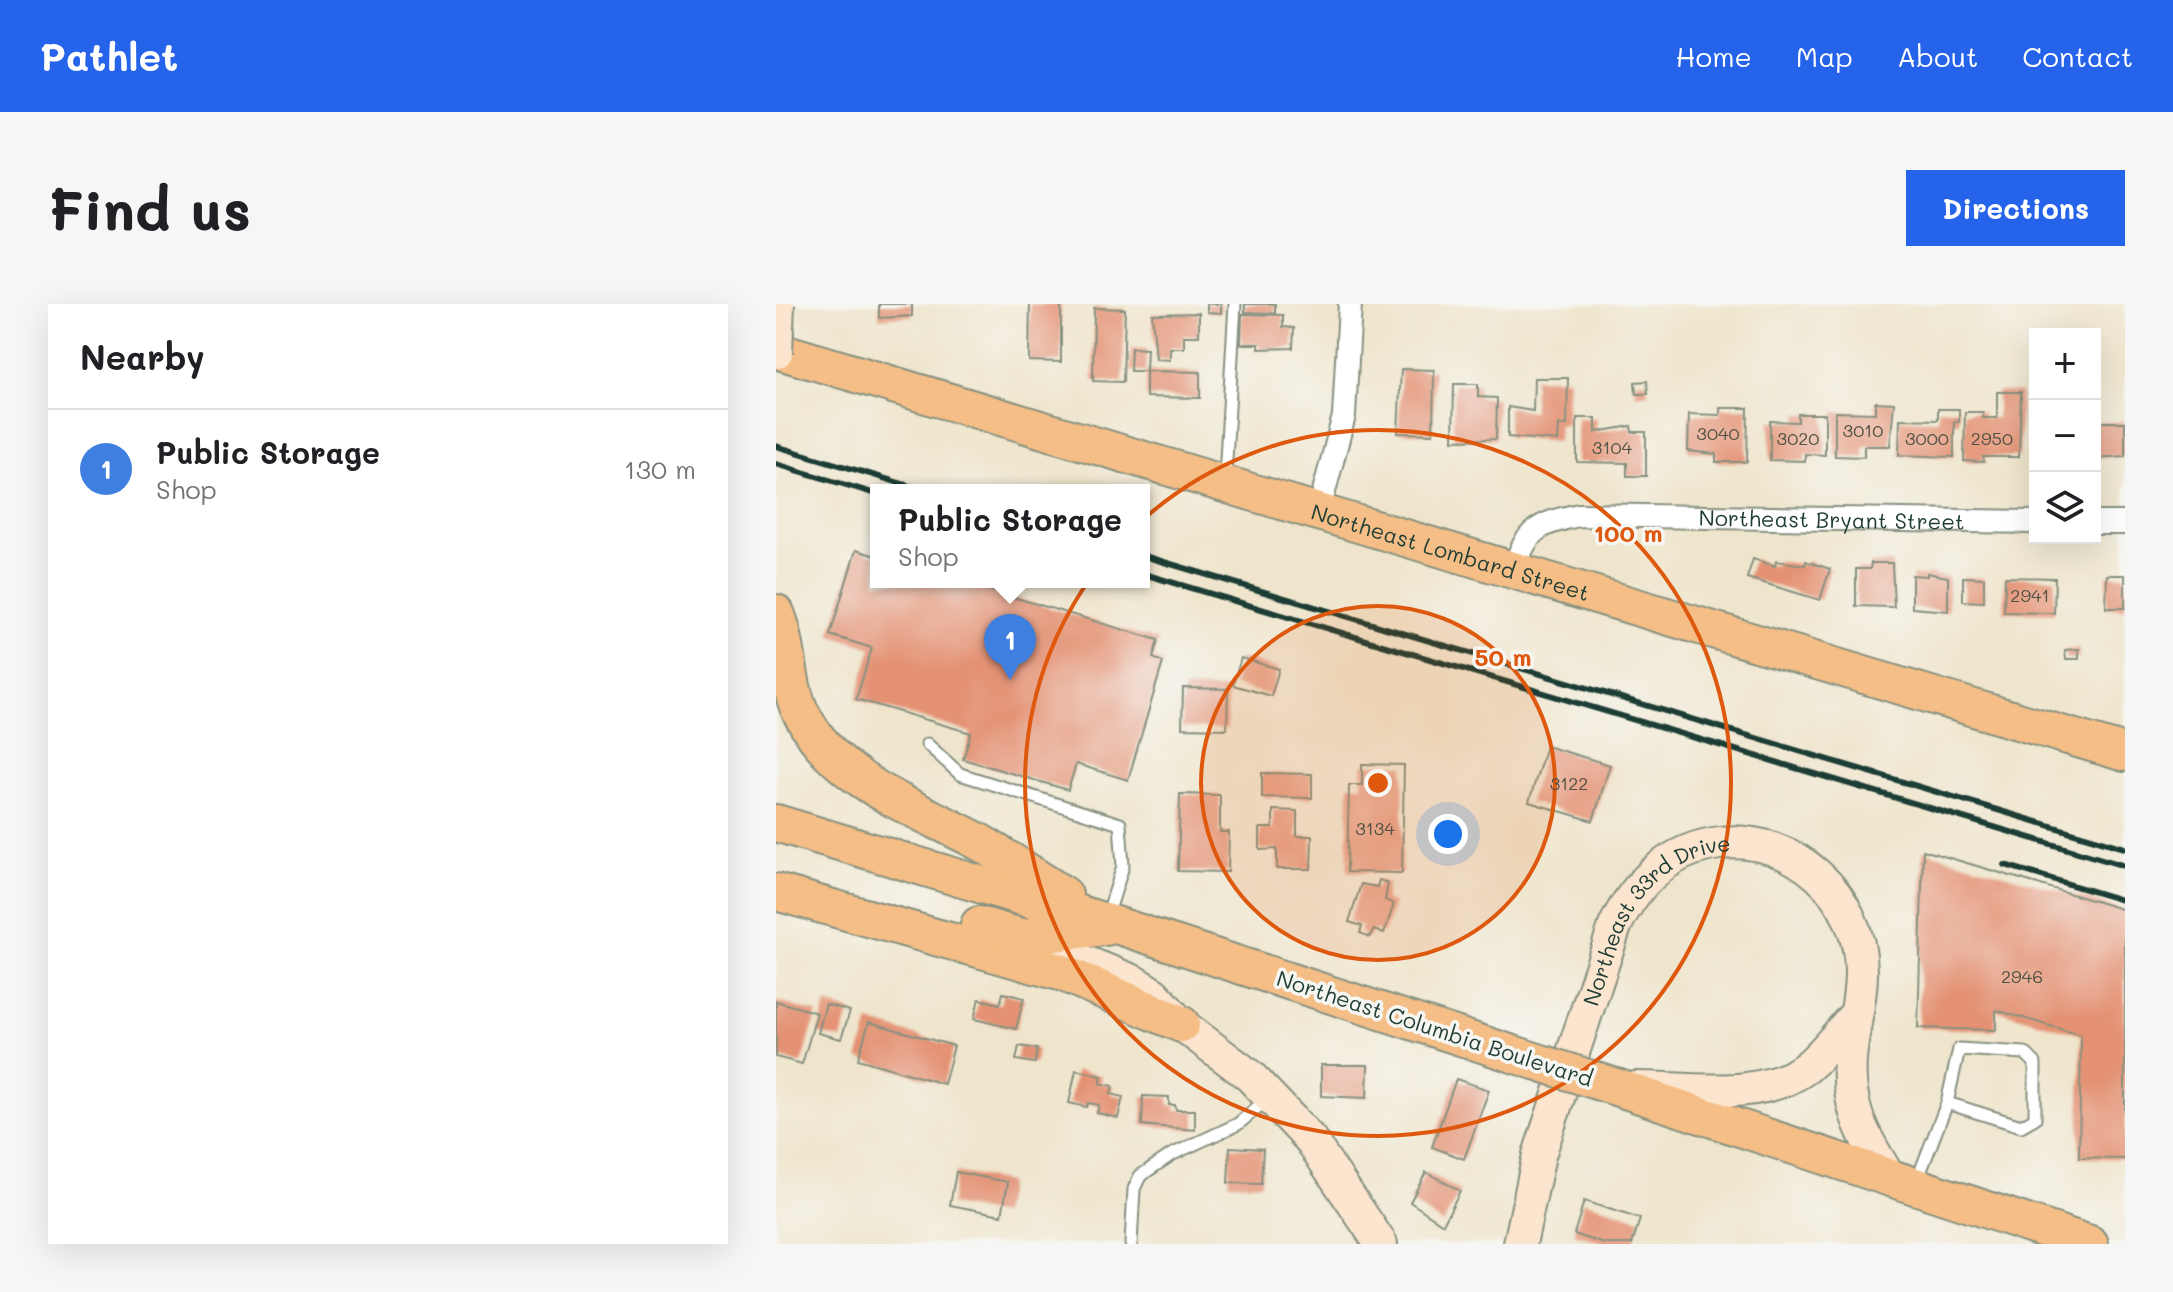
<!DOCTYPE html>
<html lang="en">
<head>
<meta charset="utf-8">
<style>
	body { margin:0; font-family:Mali,sans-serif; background:#f6f6f6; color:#202124 }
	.controls { position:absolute; right:24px; top:24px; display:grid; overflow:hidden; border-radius:0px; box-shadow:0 8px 32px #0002 }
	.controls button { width:72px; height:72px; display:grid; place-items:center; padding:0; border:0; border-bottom:2px solid #e0e0e0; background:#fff; color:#202124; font:40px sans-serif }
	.you { position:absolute; left:672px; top:530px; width:28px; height:28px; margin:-20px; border:6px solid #fff; border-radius:50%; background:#1a73e8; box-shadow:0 0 0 12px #1a73e833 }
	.badge { display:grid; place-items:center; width:52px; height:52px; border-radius:50%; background:#2563eb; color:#fff; font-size:26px; font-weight:700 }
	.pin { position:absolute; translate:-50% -66px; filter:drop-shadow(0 2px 4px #0008) }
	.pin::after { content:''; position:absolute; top:42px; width:28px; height:24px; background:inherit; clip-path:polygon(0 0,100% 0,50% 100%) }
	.popup { position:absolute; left:94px; top:180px; width:280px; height:104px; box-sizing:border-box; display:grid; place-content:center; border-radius:0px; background:#fff; filter:drop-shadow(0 2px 6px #0005); font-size:26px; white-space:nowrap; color:#757577 }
	.popup b { font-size:30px; color:#202124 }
	.popup::after { content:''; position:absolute; left:50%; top:100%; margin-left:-16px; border:16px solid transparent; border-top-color:#fff }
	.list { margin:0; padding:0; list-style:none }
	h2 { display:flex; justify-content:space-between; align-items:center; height:104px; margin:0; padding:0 32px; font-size:34px }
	h2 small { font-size:26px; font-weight:400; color:#757577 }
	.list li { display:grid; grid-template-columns:52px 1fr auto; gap:24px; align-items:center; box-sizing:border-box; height:120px; padding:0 32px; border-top:2px solid #e0e0e0 }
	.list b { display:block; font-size:30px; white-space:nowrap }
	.list p { margin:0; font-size:26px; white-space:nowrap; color:#757577 }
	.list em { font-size:26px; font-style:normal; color:#757577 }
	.icon { flex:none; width:44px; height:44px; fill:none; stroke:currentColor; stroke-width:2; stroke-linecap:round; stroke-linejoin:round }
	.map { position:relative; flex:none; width:1349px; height:940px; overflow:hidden; border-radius:0px }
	header { display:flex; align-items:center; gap:48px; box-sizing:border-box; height:112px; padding:0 40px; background:#2563eb; color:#fff }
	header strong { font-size:38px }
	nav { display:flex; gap:44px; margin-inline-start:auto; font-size:28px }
	.intro { display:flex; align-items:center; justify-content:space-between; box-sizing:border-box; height:192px; padding:0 48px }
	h1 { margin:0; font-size:56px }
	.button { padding:20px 36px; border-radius:0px; background:#2563eb; color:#fff; font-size:28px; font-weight:700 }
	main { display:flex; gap:48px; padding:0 48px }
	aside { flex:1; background:#fff; border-radius:0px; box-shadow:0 8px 32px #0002 }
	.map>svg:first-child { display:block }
	.building { fill:#e49273 }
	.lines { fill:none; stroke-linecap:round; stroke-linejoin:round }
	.service-casing { stroke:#879180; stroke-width:15 }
	.minor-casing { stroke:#879180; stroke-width:26 }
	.secondary-casing { stroke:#879180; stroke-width:36 }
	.primary-casing { stroke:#879180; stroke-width:40 }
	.service { stroke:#fff; stroke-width:11 }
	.minor { stroke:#fff; stroke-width:22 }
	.secondary { stroke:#fbe5cf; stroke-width:32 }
	.primary { stroke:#f5be86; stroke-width:36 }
	.rail { stroke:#1f3d34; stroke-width:6 }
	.secondary-bridge-casing { stroke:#879180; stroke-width:36; stroke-linecap:butt }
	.primary-bridge-casing { stroke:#879180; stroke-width:40; stroke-linecap:butt }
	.secondary-bridge { stroke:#fbe5cf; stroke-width:32 }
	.primary-bridge { stroke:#f5be86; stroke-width:36 }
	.ring { fill:none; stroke:#de580e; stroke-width:4 }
	.labels { text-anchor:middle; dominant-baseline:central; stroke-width:7; stroke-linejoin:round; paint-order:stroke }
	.number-label { font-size:18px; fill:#505244 }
	.street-label { font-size:22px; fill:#1f3d34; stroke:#f6f6f2 }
	.centre { fill:#de580e; stroke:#f6f6f2; stroke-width:4 }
	.ring-label { font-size:24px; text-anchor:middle; font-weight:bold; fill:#de580e; stroke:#f6f6f2; stroke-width:7; stroke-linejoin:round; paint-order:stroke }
</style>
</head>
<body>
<header>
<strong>Pathlet</strong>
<nav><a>Home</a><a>Map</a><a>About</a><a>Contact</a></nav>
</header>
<div class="intro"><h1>Find us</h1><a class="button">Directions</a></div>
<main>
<aside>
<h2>Nearby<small></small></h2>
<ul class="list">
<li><span class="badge" style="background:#3f7fe0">1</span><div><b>Public Storage</b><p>Shop</p></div><em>130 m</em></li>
</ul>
</aside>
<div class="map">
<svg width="1349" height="940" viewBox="0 0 1349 940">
	<rect width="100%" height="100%" fill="#f6f6f2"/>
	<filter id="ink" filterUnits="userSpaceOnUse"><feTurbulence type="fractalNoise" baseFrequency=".0125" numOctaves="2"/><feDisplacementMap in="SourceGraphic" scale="16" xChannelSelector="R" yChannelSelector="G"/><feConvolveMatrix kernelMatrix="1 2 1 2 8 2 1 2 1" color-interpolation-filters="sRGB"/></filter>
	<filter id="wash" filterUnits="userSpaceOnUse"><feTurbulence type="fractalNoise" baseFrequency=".006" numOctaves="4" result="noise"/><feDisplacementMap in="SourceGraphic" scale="32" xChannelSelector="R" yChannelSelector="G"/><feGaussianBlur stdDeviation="1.8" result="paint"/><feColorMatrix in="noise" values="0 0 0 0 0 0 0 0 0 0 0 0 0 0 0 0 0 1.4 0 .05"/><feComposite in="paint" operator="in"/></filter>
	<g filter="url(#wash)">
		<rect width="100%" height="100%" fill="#efe5cc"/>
		<g id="blocks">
			<g class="building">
				<path d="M103,0H136V12L103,14Z"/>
				<path d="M254,0H285V58L253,57Z"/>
				<path d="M431,0H445V9L431,8Z"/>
				<path d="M469,0H499V9L469,8Z"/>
				<path d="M318,4L349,5L347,78L317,77Z"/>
				<path d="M423,9V32H408V44H394V56L380,55L376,10Z"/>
				<path d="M466,10L507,11V23L518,24L517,44L483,45V40H465Z"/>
				<path d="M355,44L371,45L370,67H354Z"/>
				<path d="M625,65L658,66L657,130L622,129Z"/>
				<path d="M370,67L424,68V94L370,93Z"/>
				<path d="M758,74H792L791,121H783L782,137L732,133V103L757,107Z"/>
				<path d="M871,77L872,90H860L859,78Z"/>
				<path d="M678,80H702V93L721,94L720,135L677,136Z"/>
				<path d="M1221,88H1245L1243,153H1207L1208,158L1188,157L1189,108H1207V114H1221Z"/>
				<path d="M1099,98L1118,99L1114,142H1088V153L1059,152V108L1099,109Z"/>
				<path d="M944,104H972L971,158H940V150L912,147L913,110L944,111Z"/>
				<path d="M1162,105H1183V118H1178V153L1123,151L1124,115L1162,116Z"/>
				<path d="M1022,110H1049V151L1029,150V157L994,156V117L1022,118Z"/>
				<path d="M801,114H820V128L855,122L856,128H870V172H851V159L801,158Z"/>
				<path d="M1319,118H1349V152L1319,154Z"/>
				<path d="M80,246L100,252V278H186L382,336L377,354L387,358L352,476L300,460L292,486L187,455L195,429L80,395L96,344L54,331Z"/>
				<path d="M977,255L999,262L1000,257L1029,261L1030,257L1054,265L1044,296L971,274Z"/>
				<path d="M1095,259H1116L1118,303L1080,302V265H1094Z"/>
				<path d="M1151,269L1172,273V307L1136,304V271L1151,272Z"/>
				<path d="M1331,271H1349V304H1330Z"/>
				<path d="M1187,273L1208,274V298L1187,297Z"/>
				<path d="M1229,273L1279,274L1278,309L1228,308Z"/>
				<path d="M1303,345V355H1290L1289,346Z"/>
				<path d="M465,354L503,365L495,392L457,381Z"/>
				<path d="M407,384L452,385L451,425L406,424Z"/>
				<path d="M770,442L834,461L817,517L753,498Z"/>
				<path d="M586,460L628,461L626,569L571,568L573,481H586Z"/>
				<path d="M486,469L536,470V494L486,493Z"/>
				<path d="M404,490L444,491V528H453L452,568L402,567Z"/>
				<path d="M497,506L521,507V532H536L535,565H501V545L484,546V524H497Z"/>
				<path d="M1147,546L1349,606V855L1303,854L1305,731L1220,706V726L1142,724Z"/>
				<path d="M603,576L612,579L609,596L618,600L608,629L597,626L594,633L584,629L586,622L573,618L585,580L601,583Z"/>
				<path d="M227,689L248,694L240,725L198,715L203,695L224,700Z"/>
				<path d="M0,697L41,709L26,760L0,753Z"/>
				<path d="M50,700L74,707L65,735L42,729Z"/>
				<path d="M93,718L178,742L168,780L82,755Z"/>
				<path d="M243,742L261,745L259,759L240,756Z"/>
				<path d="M545,761H592L591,794L545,792Z"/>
				<path d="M300,766L326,772L324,779L337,782L335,790L347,793L342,814L321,809L323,801L312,799L311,803L293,799Z"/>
				<path d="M680,775L713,786L688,855L656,843Z"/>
				<path d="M367,792L393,793V801H399L400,806H419V826L366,821Z"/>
				<path d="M454,843L487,845L485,880L452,879Z"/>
				<path d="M180,868L232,878L226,911L174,901Z"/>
				<path d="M650,868L684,887L667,920L634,898Z"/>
				<path d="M808,897L864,915L856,940H829L798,930Z"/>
			</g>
		</g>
	</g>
	<g filter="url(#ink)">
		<use href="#blocks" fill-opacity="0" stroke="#879180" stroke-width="2"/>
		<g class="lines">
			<g class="service-casing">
				<g id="service">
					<path d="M449,173L459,0"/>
					<path d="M151,440L184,470L344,520L347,562L331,613"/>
					<path d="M1140,879L1171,799L1245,822L1259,814V759L1249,749L1183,745L1171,799"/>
					<path d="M355,940L358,885L364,872L395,851L462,820L491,795"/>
				</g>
			</g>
			<g class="minor-casing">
				<g id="minor">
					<path d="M542,210L568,112L574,0"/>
					<path d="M1319,219H1349"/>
					<path id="s1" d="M737,267C751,226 760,220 803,211L1259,218"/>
				</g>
			</g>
			<g class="secondary-casing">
				<g id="secondary">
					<path d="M246,633L357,677L378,690L405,720L474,772L534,835L605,940"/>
					<path d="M860,784C913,784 986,798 1031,763C1048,749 1063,729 1078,712"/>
					<path id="s2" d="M744,940L763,851L839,622C860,578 894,545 944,539C1019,531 1084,592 1085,666C1086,708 1067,747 1076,793C1081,824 1099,849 1114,875"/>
				</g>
			</g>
			<g class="primary-casing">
				<g id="primary">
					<path id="s3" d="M0,46L1349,449"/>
					<path d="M0,309C14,343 10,379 25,409C60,479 141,504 205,539C233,555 260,574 288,591"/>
					<path d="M0,519L343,622L740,751"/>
					<path d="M0,588L287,669L405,720"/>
					<path d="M203,621L246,633L330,623"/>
					<path d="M843,784L1314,940"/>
				</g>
			</g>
			<use href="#service" class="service"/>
			<use href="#minor" class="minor"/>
			<use href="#secondary" class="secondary"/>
			<use href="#primary" class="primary"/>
			<g class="rail">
				<path d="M0,142L147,186"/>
				<path d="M0,160L100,190"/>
				<path d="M368,252L1349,544"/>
				<path d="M368,270L1349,562"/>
				<path d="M1229,561L1349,597"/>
			</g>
			<g class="secondary-bridge-casing">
				<path id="secondary-bridge" d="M0,48L2,0"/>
			</g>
			<g class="primary-bridge-casing">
				<path id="primary-bridge" d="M740,751L843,784"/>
			</g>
			<use href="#secondary-bridge" class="secondary-bridge"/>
			<use href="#primary-bridge" class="primary-bridge"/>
		</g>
	</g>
	<circle cx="602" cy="479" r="177" fill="#de580e" fill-opacity=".12"/>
	<g class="ring">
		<circle cx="602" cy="479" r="177"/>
		<circle cx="602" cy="479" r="353"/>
	</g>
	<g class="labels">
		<g class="number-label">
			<text x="1087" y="126">3010</text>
			<text x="942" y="129">3040</text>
			<text x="1022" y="134">3020</text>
			<text x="1151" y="134">3000</text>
			<text x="1216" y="134">2950</text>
			<text x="836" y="143">3104</text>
			<text x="1254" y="291">2941</text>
			<text x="793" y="479">3122</text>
			<text x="599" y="524">3134</text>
			<text x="1246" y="672">2946</text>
		</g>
		<g class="street-label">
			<text stroke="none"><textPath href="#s1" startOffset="346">Northeast Bryant Street</textPath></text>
			<text stroke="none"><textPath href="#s3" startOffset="704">Northeast Lombard Street</textPath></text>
			<text stroke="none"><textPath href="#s2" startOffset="366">Northeast 33rd Drive</textPath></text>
			<text transform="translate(659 724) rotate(18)">Northeast Columbia Boulevard</text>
		</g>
	</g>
	<circle cx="602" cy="479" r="12" class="centre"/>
	<g class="ring-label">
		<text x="852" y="238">100 m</text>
		<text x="727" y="362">50 m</text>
	</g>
</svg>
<div class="controls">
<button>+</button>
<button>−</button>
<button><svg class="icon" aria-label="layers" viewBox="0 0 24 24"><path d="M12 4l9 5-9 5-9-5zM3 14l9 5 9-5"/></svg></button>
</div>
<div class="you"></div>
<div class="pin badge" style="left:234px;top:376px;background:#3f7fe0">1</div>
<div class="popup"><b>Public Storage</b>Shop</div>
</div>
</main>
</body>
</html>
